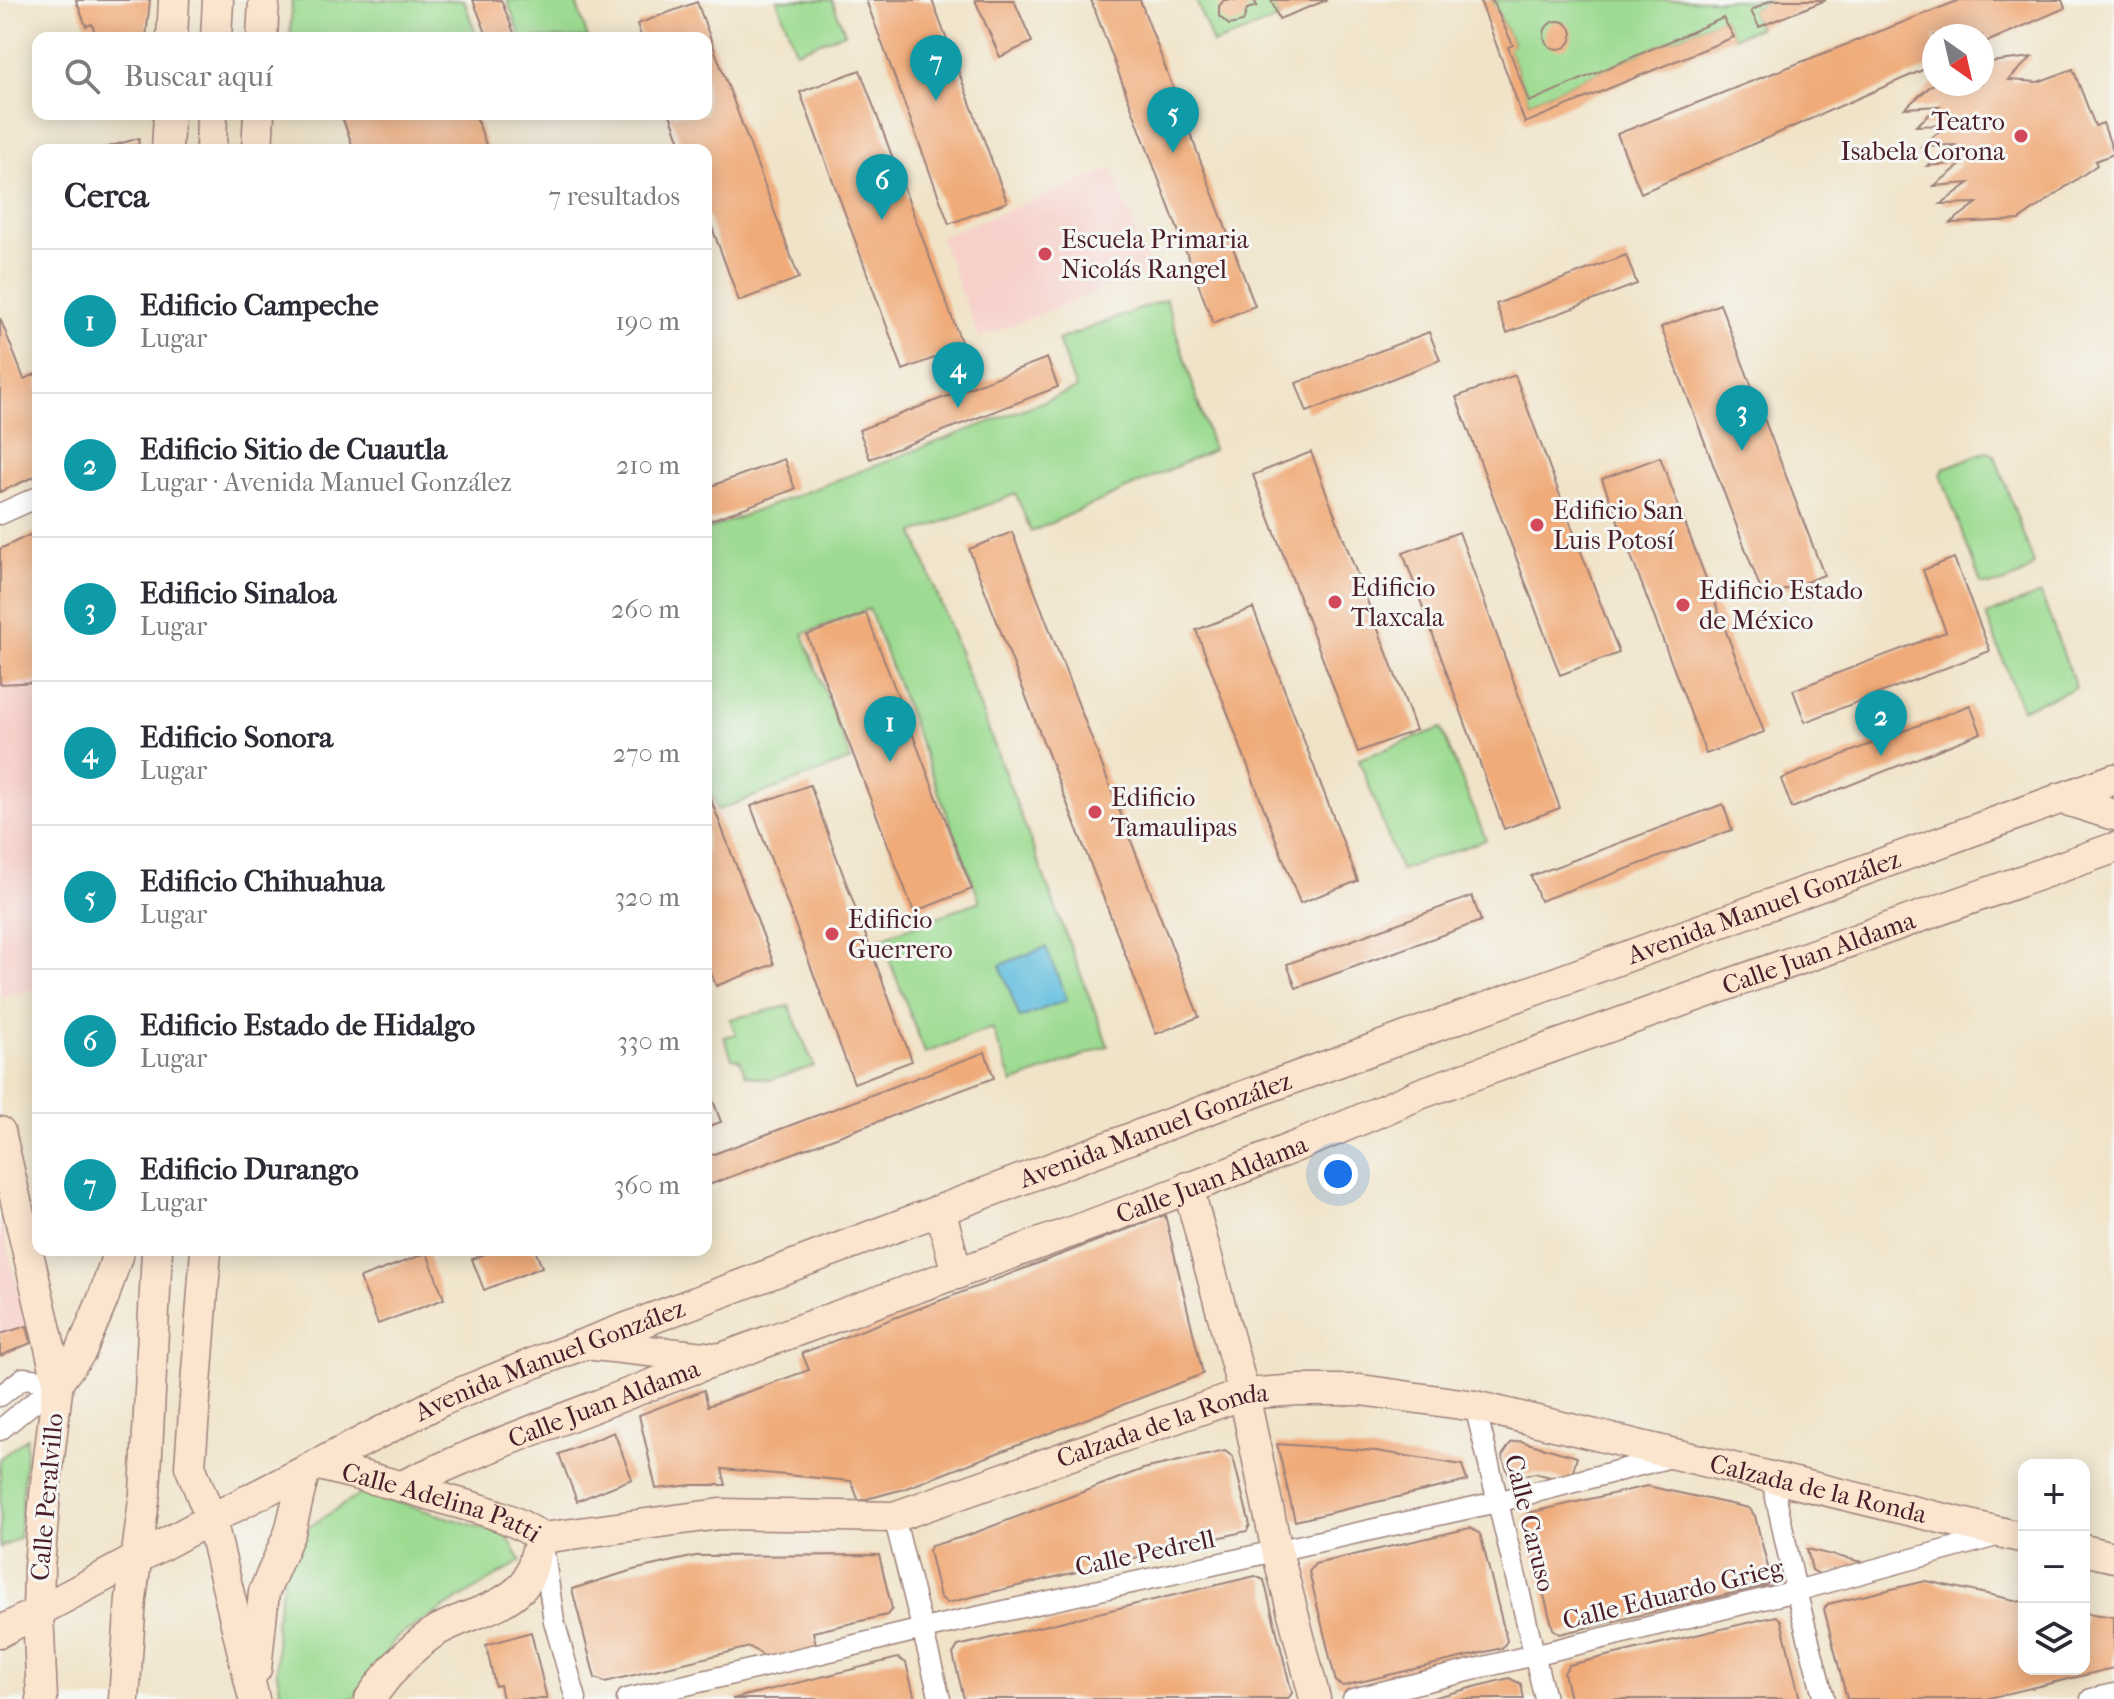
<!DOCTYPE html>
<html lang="es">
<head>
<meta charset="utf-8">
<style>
	body { margin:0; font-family:"IM FELL French Canon",serif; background:#f2f2f3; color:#2b2b33 }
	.controls { position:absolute; right:24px; bottom:24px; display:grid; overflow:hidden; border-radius:16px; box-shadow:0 4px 20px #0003 }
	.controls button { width:72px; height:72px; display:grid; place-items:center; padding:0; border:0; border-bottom:2px solid #e1e1e2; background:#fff; color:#2b2b33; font:40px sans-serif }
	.compass { position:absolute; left:1922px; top:24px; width:72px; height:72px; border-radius:50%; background:#fff; box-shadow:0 4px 20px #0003; rotate:146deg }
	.you { position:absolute; left:1338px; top:1174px; width:28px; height:28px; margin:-20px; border:6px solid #fff; border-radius:50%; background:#1a73e8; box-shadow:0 0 0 12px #1a73e833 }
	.badge { display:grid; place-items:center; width:52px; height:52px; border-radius:50%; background:#d1495b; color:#fff; font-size:26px; font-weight:700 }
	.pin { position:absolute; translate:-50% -66px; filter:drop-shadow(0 2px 4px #0008) }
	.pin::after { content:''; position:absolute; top:42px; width:28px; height:24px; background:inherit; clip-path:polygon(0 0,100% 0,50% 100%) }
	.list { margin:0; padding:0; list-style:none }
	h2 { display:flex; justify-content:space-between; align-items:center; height:104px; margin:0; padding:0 32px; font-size:34px }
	h2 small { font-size:26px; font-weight:400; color:#7c7c81 }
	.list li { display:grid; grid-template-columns:52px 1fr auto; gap:24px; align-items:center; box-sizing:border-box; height:144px; padding:0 32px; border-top:2px solid #e1e1e2 }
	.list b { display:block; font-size:30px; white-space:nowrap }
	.list p { margin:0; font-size:26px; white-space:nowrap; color:#7c7c81 }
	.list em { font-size:26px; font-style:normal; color:#7c7c81 }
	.icon { flex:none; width:44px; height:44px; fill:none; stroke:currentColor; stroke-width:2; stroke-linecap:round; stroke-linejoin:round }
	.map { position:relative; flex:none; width:2114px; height:1699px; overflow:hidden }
	.search { position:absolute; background:#fff; box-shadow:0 4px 20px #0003; left:32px; top:32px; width:680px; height:88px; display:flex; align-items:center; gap:20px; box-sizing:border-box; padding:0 28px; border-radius:16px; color:#7c7c81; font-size:30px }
	.panel { position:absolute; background:#fff; box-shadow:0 4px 20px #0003; left:32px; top:144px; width:680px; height:1112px; border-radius:16px }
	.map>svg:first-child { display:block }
	.built { fill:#f7d0ca }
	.green { fill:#9cdb91; stroke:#737d5e; stroke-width:2 }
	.water { fill:#60bdde; stroke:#556e84; stroke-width:2 }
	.building { fill:#f0ab79 }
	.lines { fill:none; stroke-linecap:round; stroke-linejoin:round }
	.street-casing { stroke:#9d817a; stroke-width:23 }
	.secondary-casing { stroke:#9d817a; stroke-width:33 }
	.street { stroke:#fff; stroke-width:20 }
	.secondary { stroke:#fbe5cf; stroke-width:30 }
	.poi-dot { fill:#d1495b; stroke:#f6f6f2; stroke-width:3 }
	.labels { text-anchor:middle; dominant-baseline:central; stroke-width:6; stroke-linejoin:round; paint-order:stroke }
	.poi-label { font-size:26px; fill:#4a1f2b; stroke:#f6f6f2; text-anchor:start }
	.street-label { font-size:26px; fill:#4a1f2b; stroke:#f6f6f2 }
</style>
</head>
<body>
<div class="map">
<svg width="2114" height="1699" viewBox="0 0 2114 1699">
	<rect width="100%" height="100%" fill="#f6f6f2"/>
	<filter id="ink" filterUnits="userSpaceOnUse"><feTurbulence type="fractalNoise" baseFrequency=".0125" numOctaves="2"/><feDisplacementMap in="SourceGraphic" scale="16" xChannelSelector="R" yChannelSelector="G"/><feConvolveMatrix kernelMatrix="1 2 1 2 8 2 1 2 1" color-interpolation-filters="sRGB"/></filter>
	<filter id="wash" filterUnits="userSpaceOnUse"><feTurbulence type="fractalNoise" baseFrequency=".006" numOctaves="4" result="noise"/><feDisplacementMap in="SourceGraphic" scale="32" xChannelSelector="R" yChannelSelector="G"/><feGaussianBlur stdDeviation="1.8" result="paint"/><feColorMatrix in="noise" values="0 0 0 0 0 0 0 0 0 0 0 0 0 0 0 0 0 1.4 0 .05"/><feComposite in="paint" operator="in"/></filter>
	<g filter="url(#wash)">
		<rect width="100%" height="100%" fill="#f0e3c8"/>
		<g class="built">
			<path d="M1112,169L1151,271L979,338L940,237Z"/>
			<path d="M38,682V988L0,997V684Z"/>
			<path d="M0,1217L27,1326L0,1334Z"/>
		</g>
		<g class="green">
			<path d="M292,0H464L477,38H290Z"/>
			<path d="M507,0H575L588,38H521Z"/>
			<path d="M777,0H832L845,33L796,51Z"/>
			<path d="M1196,0H1271L1279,19L1213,44Z"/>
			<path d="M1492,0H1771L1751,11L1759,28L1734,37L1723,18L1529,102L1508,47L1513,44Z"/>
			<path d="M1166,299L1213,450L1031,532L1016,494L914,533L1108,1046L1013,1083L992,1028L925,1053L881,938L980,901L869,609L803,634L851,760L718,810L706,779V530L1076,389L1058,340Z"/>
			<path d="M1988,451L1995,456L2034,564C2025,577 1996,588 1981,584L1941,475L1944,468Z"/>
			<path d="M2041,594L2076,688L2022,709L1986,615Z"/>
			<path d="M1441,728L1486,840L1400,870L1359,759Z"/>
			<path d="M789,1006L814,1066L770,1080L746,1075L740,1060L732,1058L724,1037L736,1034L730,1019Z"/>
			<path d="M27,1438L19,1538L0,1548V1458Z"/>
			<path d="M363,1492L506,1535L521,1561L397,1637L354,1699H282L277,1674L276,1620L285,1571L310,1526Z"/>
		</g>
		<path class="water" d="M1046,947L1067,1000L1020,1018L1000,965Z"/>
		<g id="blocks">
			<g class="building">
				<path d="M76,0H150L146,38H97L92,24L86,26Z"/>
				<path d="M473,0H501L516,38H488Z"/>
				<path d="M866,0H932L1007,202L949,224Z"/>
				<path d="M975,0H1014L1032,42L1000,57Z"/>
				<path d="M1091,0H1140L1255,306L1213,323Z"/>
				<path d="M1224,0H1254L1257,6L1247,9L1243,22L1229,25L1219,16V6Z"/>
				<path d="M1271,0H1327L1279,19Z"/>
				<path d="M1480,0H1492L1513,45L1508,47L1529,102L1723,18L1734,37L1525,123Z"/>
				<path d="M1771,0H1826L1759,27L1751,11Z"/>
				<path d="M1960,0H2062L2065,8L1982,44V36H1934V65L1641,193L1617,134Z"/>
				<path d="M697,2L799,278L739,301L706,211V150H683L670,114H706V38H642L637,24Z"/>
				<circle cx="1558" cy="35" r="14"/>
				<path d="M2032,57L2008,80L2038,82L2073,69L2095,126L2103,123L2114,154L2095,161L2097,165L2019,220L1950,223L1977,203L1941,204L1969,183L1934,186L1963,163L1927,166L1955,145L1922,146L1947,125L1916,126L1939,106L1905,108L1933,84H1982V63Z"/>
				<path d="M860,70L963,347L903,370L800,92Z"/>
				<path d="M341,114H475L488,150H354Z"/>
				<path d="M139,138L138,150H102L101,149Z"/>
				<path d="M1626,255L1637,284L1507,333L1496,304Z"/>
				<path d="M1720,304L1824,575L1764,598L1661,327Z"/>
				<path d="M0,318L24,379L38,373V475L0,492Z"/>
				<path d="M1429,332L1440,360L1307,412L1296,383Z"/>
				<path d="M1047,358L1058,387L870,459L859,430Z"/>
				<path d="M1515,375L1619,653L1560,675L1456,397Z"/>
				<path d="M1311,452L1416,730L1358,752L1253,475Z"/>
				<path d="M1660,457L1764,732L1706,754L1602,479Z"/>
				<path d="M784,459L795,489L706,522V488Z"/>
				<path d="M38,531V682L0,684V549Z"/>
				<path d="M1012,532L1199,1017L1156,1034L969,549Z"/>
				<path d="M1459,532L1560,808L1504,829L1403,553Z"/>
				<path d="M1954,558L1990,651L1805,722L1793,690L1946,632L1923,570Z"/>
				<path d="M1253,608L1358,881L1300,903L1196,630Z"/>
				<path d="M866,613L972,889L914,912L807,635Z"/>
				<path d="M1970,705L1981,733L1792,808L1781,779Z"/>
				<path d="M810,785L912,1061L854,1083L751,806Z"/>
				<path d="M706,787L774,964L716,986L706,960Z"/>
				<path d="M1723,804L1732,830L1540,901L1531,876Z"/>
				<path d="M1472,896L1481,921L1296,988L1287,964Z"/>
				<path d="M985,1052L994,1078L706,1186V1157Z"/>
				<path d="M706,1082L721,1122L706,1127Z"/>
				<path d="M1165,1215L1203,1374L904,1489L859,1501L851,1481L722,1469L726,1485H692L656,1489L639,1415L704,1390L708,1406L809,1370L802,1353Z"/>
				<path d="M495,1250H535L542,1267L484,1290L472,1259Z"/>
				<path d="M427,1253L444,1299L378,1324L360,1278Z"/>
				<path d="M27,1326L31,1343L0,1356V1334Z"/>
				<path d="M614,1432L632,1479L577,1501L559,1454Z"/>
				<path d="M1520,1441L1577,1457L1570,1482L1535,1473L1510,1478L1502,1456L1511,1443Z"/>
				<path d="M1277,1444L1376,1451L1462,1465L1467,1481L1295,1521Z"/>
				<path d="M1225,1451L1233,1457L1250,1525L1247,1531L947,1603L940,1597L929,1551L931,1546L969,1535L1143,1469Z"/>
				<path d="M1647,1486L1749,1508L1755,1516L1771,1579L1767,1585L1560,1634L1553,1629L1524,1520L1528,1513Z"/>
				<path d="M1470,1528L1480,1534L1485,1553L1507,1641L1502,1648L1343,1686L1336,1682L1309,1572L1315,1564Z"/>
				<path d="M1807,1549L1862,1562L1861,1566L1821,1575L1812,1570Z"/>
				<path d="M879,1555L892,1609L887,1615L813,1632L817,1648L769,1659L750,1647L605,1682L595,1678L572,1589L633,1570L696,1556Z"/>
				<path d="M1255,1576L1264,1580L1292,1693L1288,1699H964L953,1654L958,1646Z"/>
				<path d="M1926,1581L2024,1602V1669H2084V1613L2114,1617V1668L1985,1699H1847L1824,1609L1828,1604Z"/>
				<path d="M1776,1616L1781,1620L1800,1699H1570L1564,1673L1569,1665Z"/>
				<path d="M531,1632L547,1699H503L500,1685L495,1686L486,1645Z"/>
				<path d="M898,1658L906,1663L915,1699H732Z"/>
				<path d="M1509,1678L1521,1684L1524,1699H1428Z"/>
			</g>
		</g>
	</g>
	<g filter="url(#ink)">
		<use href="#blocks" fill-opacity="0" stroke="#9d817a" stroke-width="2"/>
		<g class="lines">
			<g class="street-casing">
				<g id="street">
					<path d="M0,514L38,497"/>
					<path d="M0,1396L23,1378L58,1382"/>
					<path d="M1475,1406L1545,1699"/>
					<path d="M0,1430L58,1382"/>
					<path d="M1772,1479L1796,1591L1824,1699"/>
					<path d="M894,1517L940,1699"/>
					<path d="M543,1546L554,1621L576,1699"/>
					<path d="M627,1699L923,1629L1497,1502L1671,1457"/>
					<path d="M1353,1699L1796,1591L2000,1535"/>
					<path d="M2091,1699L2114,1694"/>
				</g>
			</g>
			<g class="secondary-casing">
				<g id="secondary">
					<path d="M172,38L174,0"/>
					<path d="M216,38L218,0"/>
					<path d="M262,38L264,0"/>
					<path d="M167,150L169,114"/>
					<path d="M211,150L212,114"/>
					<path d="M257,150L259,114"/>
					<path d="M2060,798L2114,815"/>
					<path d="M0,1132L58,1382L46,1483L39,1567L38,1613L42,1699"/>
					<path d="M1188,1187L1244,1394L1277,1551L1315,1699"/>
					<path d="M941,1212L957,1274"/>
					<path d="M206,1250L190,1466L211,1519L254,1699"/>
					<path d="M594,1345L713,1358"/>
					<path d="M58,1382L81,1351L103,1299L119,1250"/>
					<path id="s1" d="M319,1465C363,1476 407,1487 451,1501C484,1510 514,1518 542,1538"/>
					<path id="s2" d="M402,1486C482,1448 566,1418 648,1386C906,1287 1170,1205 1422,1093L2114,848"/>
					<path id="s3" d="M542,1538L720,1514L894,1517L1244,1394L1299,1390H1361L1475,1406L2024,1538"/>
					<path d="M2084,1550L2114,1557"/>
					<path id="s4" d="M0,1632L211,1519L443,1400L539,1361L1214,1107L2114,779"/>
					<path d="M256,1669L264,1592L290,1532L304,1473"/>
					<path d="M124,1699L131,1599L145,1493L157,1250"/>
					<path d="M370,1699C387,1674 408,1650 433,1633C461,1615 496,1612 521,1588C534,1576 533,1554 542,1538"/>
				</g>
			</g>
			<use href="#street" class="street"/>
			<use href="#secondary" class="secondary"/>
		</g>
	</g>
	<g class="poi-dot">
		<circle cx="2021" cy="136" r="8"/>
		<circle cx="1045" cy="254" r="8"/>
		<circle cx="1537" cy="525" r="8"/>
		<circle cx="1335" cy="602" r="8"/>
		<circle cx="1683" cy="605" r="8"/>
		<circle cx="1095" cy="812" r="8"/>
		<circle cx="832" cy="934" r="8"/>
	</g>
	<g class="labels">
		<g class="poi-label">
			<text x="2005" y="121" text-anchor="end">Teatro<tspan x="2005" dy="30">Isabela Corona</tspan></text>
			<text x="1061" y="239">Escuela Primaria<tspan x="1061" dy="30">Nicolás Rangel</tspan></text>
			<text x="1553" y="510">Edificio San<tspan x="1553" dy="30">Luis Potosí</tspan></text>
			<text x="1351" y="587">Edificio<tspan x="1351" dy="30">Tlaxcala</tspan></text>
			<text x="1699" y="590">Edificio Estado<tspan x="1699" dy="30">de México</tspan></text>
			<text x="1111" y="797">Edificio<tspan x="1111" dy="30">Tamaulipas</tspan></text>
			<text x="848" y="919">Edificio<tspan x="848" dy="30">Guerrero</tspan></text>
		</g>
		<g class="street-label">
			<text stroke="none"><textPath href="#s4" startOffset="1910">Avenida Manuel González</textPath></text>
			<text stroke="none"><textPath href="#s2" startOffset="1514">Calle Juan Aldama</textPath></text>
			<text stroke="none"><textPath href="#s4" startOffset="1262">Avenida Manuel González</textPath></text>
			<text stroke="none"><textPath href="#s2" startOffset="866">Calle Juan Aldama</textPath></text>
			<text stroke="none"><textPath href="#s4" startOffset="614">Avenida Manuel González</textPath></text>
			<text stroke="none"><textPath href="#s2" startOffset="218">Calle Juan Aldama</textPath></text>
			<text stroke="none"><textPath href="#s3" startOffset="638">Calzada de la Ronda</textPath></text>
			<text stroke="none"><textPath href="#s3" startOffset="1310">Calzada de la Ronda</textPath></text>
			<text transform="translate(47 1497) rotate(-85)">Calle Peralvillo</text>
			<text stroke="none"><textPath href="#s1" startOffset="128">Calle Adelina Patti</textPath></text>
			<text transform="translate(1530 1523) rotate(76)">Calle Caruso</text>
			<text transform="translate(1145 1553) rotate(-12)">Calle Pedrell</text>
			<text transform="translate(1673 1594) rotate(-14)">Calle Eduardo Grieg</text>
		</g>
	</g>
</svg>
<div class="controls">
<button>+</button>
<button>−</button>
<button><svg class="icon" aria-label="layers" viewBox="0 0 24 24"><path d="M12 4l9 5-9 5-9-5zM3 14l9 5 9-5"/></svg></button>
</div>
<svg class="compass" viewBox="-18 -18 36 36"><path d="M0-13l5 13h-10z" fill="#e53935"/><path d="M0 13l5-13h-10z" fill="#7c7c81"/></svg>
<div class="you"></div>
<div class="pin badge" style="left:890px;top:762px;background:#0f9aa8">1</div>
<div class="pin badge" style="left:1881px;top:756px;background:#0f9aa8">2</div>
<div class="pin badge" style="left:1742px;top:451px;background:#0f9aa8">3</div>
<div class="pin badge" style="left:958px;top:408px;background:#0f9aa8">4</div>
<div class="pin badge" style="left:1173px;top:153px;background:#0f9aa8">5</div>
<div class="pin badge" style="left:882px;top:220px;background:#0f9aa8">6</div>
<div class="pin badge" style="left:936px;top:101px;background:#0f9aa8">7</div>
<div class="search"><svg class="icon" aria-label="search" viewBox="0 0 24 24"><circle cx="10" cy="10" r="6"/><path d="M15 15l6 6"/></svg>Buscar aquí</div>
<section class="panel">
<h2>Cerca<small>7 resultados</small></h2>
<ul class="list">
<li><span class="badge" style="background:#0f9aa8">1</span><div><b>Edificio Campeche</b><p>Lugar</p></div><em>190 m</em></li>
<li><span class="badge" style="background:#0f9aa8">2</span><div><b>Edificio Sitio de Cuautla</b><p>Lugar · Avenida Manuel González</p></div><em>210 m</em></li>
<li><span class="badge" style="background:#0f9aa8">3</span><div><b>Edificio Sinaloa</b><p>Lugar</p></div><em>260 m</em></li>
<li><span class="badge" style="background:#0f9aa8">4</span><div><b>Edificio Sonora</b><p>Lugar</p></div><em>270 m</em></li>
<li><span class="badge" style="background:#0f9aa8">5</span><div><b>Edificio Chihuahua</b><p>Lugar</p></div><em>320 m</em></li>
<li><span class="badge" style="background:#0f9aa8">6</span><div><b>Edificio Estado de Hidalgo</b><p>Lugar</p></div><em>330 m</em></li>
<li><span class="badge" style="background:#0f9aa8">7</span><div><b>Edificio Durango</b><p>Lugar</p></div><em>360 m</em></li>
</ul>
</section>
</div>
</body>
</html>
